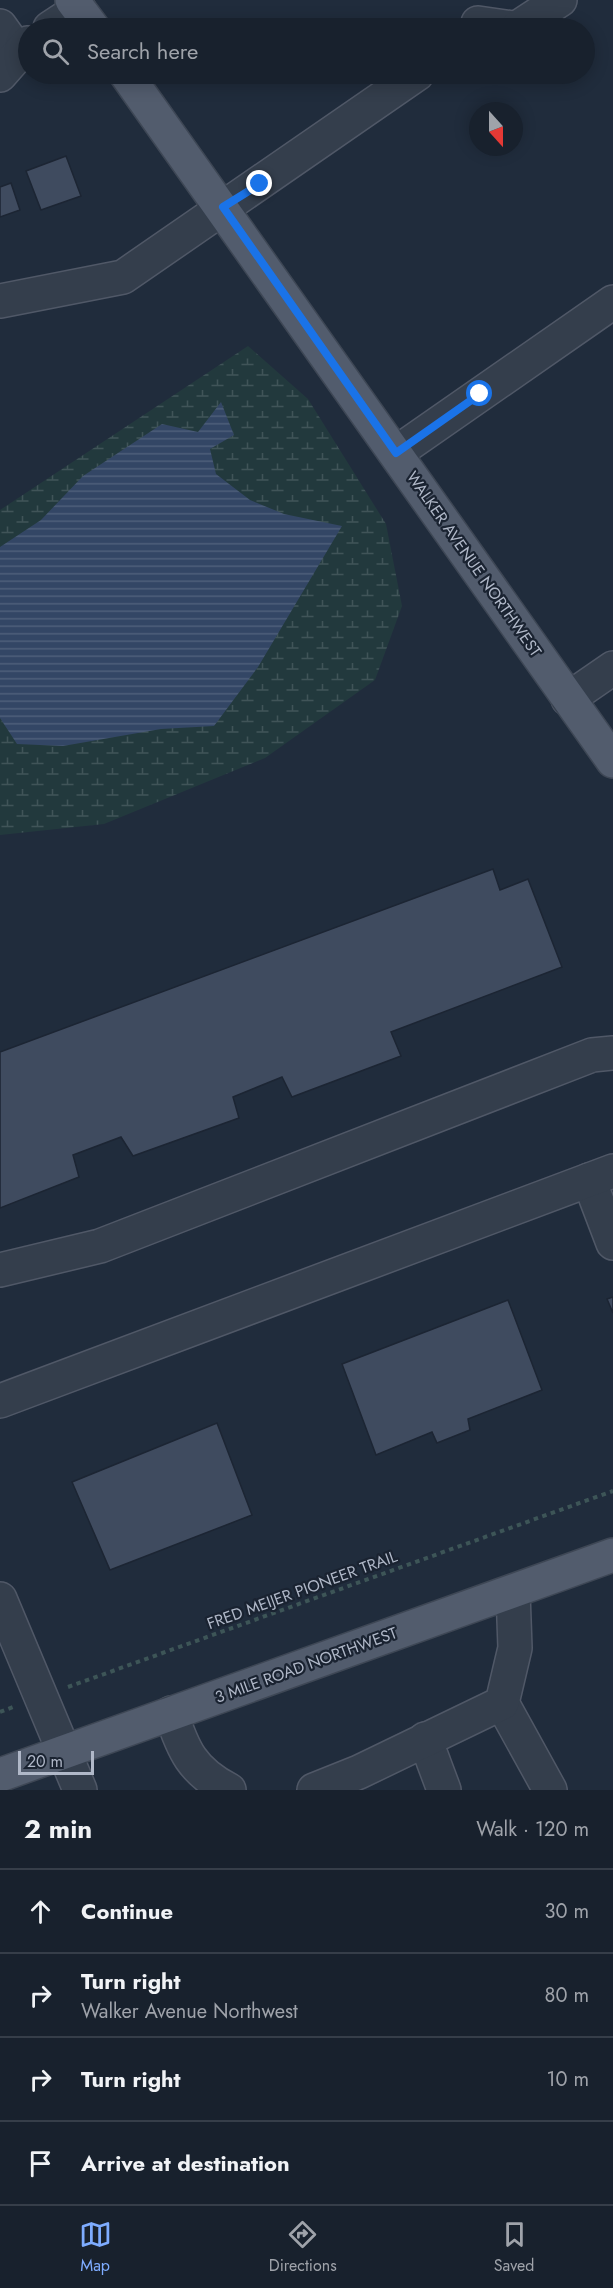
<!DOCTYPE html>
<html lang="en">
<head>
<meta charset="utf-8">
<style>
	body { margin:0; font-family:Jost,sans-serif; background:#252e39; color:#f1f3f6 }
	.compass { position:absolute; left:469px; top:102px; width:54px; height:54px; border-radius:50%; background:#18212d; box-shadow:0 3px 15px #0003; rotate:159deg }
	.scale { position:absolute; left:18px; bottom:15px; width:76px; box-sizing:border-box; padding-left:6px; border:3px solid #b0b8c8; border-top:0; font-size:16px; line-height:21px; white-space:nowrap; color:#b0b8c8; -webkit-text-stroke:4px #1a2331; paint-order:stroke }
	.stop { position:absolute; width:18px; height:18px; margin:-14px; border:4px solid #1a73e8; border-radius:50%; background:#fff }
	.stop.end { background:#1a73e8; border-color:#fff; box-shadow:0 2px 6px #0008 }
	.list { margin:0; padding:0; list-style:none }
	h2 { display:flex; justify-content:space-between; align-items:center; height:78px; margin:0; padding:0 24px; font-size:26px }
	h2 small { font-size:20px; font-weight:400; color:#9fa3aa }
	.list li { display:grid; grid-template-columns:39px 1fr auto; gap:18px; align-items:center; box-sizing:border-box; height:84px; padding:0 24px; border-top:2px solid #363e49 }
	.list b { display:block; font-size:22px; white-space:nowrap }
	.list p { margin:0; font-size:20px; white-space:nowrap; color:#9fa3aa }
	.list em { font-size:20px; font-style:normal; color:#9fa3aa }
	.icon { flex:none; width:33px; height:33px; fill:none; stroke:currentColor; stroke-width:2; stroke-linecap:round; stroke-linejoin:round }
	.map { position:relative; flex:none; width:613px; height:1790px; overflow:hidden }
	.search { position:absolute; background:#18212d; box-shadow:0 3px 15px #0003; left:18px; right:18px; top:18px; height:66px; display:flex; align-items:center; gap:15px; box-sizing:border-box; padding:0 21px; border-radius:33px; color:#9fa3aa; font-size:22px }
	.sheet { height:414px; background:#18212d }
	nav { display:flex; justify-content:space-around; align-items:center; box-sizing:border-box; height:84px; border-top:2px solid #363e49; background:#18212d; font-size:16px; color:#9fa3aa }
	nav a { display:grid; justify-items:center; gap:3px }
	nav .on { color:#7eacff }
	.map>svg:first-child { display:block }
	.wetland { fill:url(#wetland-marsh) }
	.water { fill:url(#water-rules) }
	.building { fill:#3f4b5f; stroke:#1c2533; stroke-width:1.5 }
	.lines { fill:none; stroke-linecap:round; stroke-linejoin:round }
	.minor-casing { stroke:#505867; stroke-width:36 }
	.major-casing { stroke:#3e4755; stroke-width:36 }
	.path { stroke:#3d5557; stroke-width:4; stroke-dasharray:4.5 4.5; stroke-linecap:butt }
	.minor { stroke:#343e4c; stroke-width:33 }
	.major { stroke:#525c6d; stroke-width:33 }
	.route { stroke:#1a73e8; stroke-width:8 }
	.labels { text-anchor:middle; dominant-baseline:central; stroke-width:4.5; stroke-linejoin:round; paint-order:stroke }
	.street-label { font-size:16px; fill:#b0b8c8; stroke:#1a2331 }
</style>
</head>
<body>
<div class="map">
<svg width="613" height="1790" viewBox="0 0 613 1790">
	<defs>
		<pattern id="wetland-marsh" width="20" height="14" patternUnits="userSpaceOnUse" patternTransform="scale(1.5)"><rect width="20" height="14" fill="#22393d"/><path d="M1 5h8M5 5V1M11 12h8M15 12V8" fill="none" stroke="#405458"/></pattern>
		<pattern id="water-rules" width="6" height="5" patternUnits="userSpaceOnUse" patternTransform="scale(1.5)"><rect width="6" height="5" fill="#334665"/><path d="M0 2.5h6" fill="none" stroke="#4e5f7a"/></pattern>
	</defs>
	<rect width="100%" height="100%" fill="#202c3c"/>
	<path class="wetland" d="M248,346L308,399L386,524L402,606L375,680L265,758L104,824L0,835V510Z"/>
	<path class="water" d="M221,402L234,435L210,449L216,474L250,500L284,514L342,526L258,667L214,726L161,729L63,746L17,744L0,718V547L41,520L83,476L162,424L198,432Z"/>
	<g class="building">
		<path d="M66,156L81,196L41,210L26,171Z"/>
		<path d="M11,183L20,210L0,217V187Z"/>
		<path d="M493,869L500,890L528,879L562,967L391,1032L401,1056L292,1097L282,1077L233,1097L239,1118L133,1156L121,1137L73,1155L79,1177L0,1208V1052Z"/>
		<path d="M613,1297V1313L607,1299Z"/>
		<path d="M508,1300L542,1390L468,1419L470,1430L437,1443L432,1432L376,1455L342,1364Z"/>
		<path d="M217,1423L252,1515L110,1570L72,1482Z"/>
	</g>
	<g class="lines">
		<g class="minor-casing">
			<g id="minor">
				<path d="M478,23L513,28"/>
				<path d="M0,26L10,40L23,47"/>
				<path d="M50,28L79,9"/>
				<path d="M517,28L560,0"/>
				<path d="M0,75L28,43"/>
				<path d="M0,301L123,277L417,74"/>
				<path d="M396,453L613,302"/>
				<path d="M568,699L613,668"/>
				<path d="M589,1180L613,1243"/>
				<path d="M0,1270L100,1246L592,1055L613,1053"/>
				<path d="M0,1401L613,1171"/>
				<path d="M0,1599L80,1790"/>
				<path d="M502,1703L550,1790"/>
				<path d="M171,1713C183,1750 192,1771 229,1790"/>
				<path d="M425,1739L444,1790"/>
				<path d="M314,1790L359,1772L502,1703L515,1648L513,1592"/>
			</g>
		</g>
		<g class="major-casing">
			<g id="major">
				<path d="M72,0L93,28"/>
				<path d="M126,74L613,761"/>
				<path d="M0,1775L613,1555"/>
			</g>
		</g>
		<g class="path">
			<path d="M68,1687L613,1491"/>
			<path d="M0,1712L13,1707"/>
		</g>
		<use href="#minor" class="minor"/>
		<use href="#major" class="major"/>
	</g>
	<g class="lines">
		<path class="route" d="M260,184L223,207L396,453L480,394"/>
	</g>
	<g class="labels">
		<g class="street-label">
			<text transform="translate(474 564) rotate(55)">WALKER AVENUE NORTHWEST</text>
			<text transform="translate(302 1590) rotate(-20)">FRED MEIJER PIONEER TRAIL</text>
			<text transform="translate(306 1665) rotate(-20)">3 MILE ROAD NORTHWEST</text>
		</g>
	</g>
</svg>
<svg class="compass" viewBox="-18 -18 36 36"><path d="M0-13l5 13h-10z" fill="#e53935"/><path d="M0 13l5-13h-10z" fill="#9fa3aa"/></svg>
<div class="scale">20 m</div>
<div class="stop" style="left:480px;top:394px"></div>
<div class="stop end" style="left:260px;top:184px"></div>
<div class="search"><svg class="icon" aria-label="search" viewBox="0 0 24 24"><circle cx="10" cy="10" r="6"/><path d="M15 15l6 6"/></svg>Search here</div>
</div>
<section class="sheet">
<h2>2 min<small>Walk · 120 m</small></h2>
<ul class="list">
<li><svg class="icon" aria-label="ahead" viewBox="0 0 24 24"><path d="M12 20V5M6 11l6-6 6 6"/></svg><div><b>Continue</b></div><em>30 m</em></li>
<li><svg class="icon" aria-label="right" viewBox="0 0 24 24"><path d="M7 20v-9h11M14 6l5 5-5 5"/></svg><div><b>Turn right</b><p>Walker Avenue Northwest</p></div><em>80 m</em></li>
<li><svg class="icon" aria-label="right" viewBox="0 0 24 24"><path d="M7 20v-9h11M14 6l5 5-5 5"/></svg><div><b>Turn right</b></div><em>10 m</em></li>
<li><svg class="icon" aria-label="arrive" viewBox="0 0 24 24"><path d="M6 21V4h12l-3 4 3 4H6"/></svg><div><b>Arrive at destination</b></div></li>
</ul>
</section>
<nav>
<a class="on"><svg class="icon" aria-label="map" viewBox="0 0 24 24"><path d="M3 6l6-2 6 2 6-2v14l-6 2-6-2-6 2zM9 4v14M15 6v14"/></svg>Map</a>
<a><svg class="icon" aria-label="directions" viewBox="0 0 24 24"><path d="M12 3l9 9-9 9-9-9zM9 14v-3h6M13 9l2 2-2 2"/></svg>Directions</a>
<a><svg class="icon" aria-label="saved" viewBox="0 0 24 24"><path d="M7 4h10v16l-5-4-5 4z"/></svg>Saved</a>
</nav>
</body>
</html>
